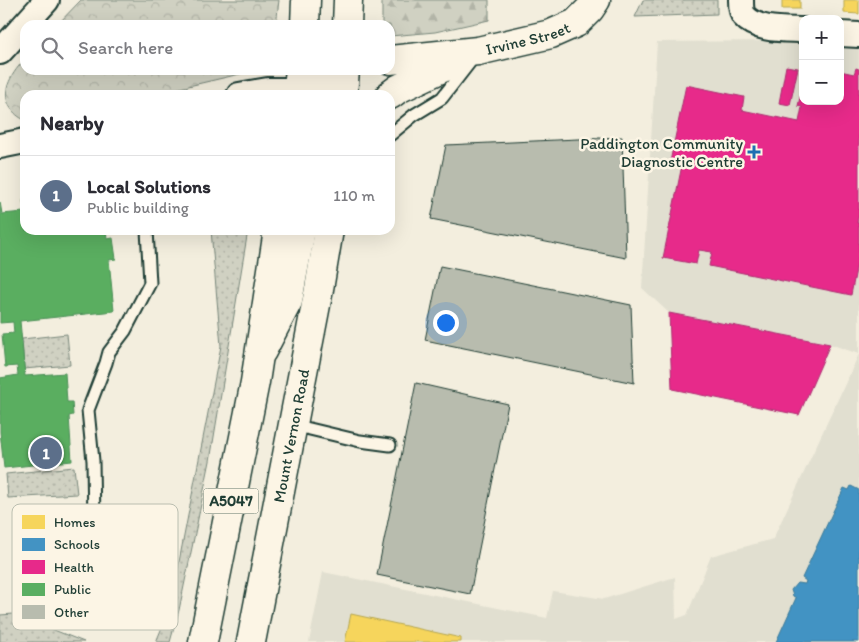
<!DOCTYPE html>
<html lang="en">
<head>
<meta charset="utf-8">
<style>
	body { margin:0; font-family:Itim,sans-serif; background:#f7f7f7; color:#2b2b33 }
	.controls { position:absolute; right:15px; top:15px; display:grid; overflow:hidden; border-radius:10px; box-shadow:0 5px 20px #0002 }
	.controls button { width:45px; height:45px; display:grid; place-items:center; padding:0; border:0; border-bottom:1px solid #e1e1e2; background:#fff; color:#2b2b33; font:25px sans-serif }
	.you { position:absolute; left:445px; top:322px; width:18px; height:18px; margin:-12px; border:4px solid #fff; border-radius:50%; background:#1a73e8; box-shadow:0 0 0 8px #1a73e833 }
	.badge { display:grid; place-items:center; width:32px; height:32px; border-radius:50%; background:#1f6fb2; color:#fff; font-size:16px; font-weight:700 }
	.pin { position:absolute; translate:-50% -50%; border:2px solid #fff; box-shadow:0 1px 5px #0006 }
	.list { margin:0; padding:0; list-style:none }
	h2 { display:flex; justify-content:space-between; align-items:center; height:65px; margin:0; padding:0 20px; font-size:21px }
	h2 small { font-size:16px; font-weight:400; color:#7c7c81 }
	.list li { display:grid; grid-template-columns:32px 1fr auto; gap:15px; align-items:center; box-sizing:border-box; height:80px; padding:0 20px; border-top:1px solid #e1e1e2 }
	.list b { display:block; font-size:19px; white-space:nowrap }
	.list p { margin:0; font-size:16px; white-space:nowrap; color:#7c7c81 }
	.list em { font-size:16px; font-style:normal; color:#7c7c81 }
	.icon { flex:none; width:28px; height:28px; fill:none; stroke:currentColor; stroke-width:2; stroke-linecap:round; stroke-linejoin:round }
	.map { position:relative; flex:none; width:859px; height:642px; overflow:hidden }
	.search { position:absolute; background:#fff; box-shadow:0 5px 20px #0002; left:20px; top:20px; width:375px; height:55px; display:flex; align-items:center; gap:12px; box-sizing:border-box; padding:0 18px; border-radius:15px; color:#7c7c81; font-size:19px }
	.panel { position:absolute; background:#fff; box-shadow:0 5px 20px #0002; left:20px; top:90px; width:375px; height:145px; border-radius:15px }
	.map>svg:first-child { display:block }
	.built { fill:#e1dfd0 }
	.grass { fill:url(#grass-dots); stroke:#78877b }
	.forest { fill:url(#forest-firs); stroke:#78877b }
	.park { fill:url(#park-crowns); stroke:#78877b }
	.homes { fill:#f6d55c; stroke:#b6a750 }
	.schools { fill:#4393c3; stroke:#387998 }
	.health { fill:#e7298a; stroke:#ab2f70 }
	.public { fill:#5aae61; stroke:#488c54 }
	.building { fill:#b8bcae; stroke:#1f3d34 }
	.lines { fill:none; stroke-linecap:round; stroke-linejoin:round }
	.lane-casing { stroke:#1f3d34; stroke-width:15 }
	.street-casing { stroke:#1f3d34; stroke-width:28 }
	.secondary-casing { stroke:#1f3d34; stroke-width:31 }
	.highway-casing { stroke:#1f3d34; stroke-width:31 }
	.lane { stroke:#fcf5e5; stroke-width:11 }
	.street { stroke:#fcf5e5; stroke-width:24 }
	.secondary { stroke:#fcf5e5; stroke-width:28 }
	.highway { stroke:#fcf5e5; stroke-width:28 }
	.poi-dot { fill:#1f6fb2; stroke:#fcf5e5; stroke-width:2 }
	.labels { text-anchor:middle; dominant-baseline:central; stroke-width:5; stroke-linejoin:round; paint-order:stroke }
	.shield { fill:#fcf5e5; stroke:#617469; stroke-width:1 }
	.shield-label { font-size:15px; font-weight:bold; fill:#1f3d34 }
	.street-label { font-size:16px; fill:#1f3d34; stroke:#fcf5e5 }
	.poi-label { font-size:16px; fill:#1f3d34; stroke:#fcf5e5; text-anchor:end }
	.key { fill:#fcf5e5; stroke:#babeb0; stroke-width:1 }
	.key-label { font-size:14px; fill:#1f3d34 }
</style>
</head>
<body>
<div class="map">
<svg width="859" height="642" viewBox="0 0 859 642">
	<defs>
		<pattern id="grass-dots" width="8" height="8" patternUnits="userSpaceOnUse" patternTransform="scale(1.25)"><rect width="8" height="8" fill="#d0d1c2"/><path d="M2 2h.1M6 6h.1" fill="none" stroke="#b2b4a7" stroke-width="1.8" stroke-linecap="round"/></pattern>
		<pattern id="forest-firs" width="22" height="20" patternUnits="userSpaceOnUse" patternTransform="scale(1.25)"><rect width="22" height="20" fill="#d0d1c2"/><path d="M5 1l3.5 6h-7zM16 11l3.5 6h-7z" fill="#b2b4a7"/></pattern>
		<pattern id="park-crowns" width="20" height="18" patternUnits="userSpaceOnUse" patternTransform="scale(1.25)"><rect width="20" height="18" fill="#d0d1c2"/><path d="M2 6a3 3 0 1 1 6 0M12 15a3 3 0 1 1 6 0" fill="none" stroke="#b2b4a7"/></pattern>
	</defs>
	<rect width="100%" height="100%" fill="#f3eede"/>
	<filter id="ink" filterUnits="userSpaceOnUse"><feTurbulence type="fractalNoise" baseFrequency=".02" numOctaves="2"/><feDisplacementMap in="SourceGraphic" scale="10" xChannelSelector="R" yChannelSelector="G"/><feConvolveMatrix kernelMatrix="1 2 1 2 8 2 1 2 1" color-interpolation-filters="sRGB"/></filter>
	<g filter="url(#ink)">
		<path class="built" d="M772,41L803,43V101H840V44L859,45V642H309L323,572L547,618L553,591L604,599L675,577L676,619L687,615L711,556L773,539L859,354L830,344L669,313L642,288L657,42Z"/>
		<g class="grass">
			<path d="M643,0H717V14L635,17Z"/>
			<path d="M211,230H248L210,461L179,610L170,642H156L170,608L221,346Z"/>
			<path d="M67,334L70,365L24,369L22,339Z"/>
			<path d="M74,467L77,494L8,498L6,474Z"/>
			<path d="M14,614L84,642H0V615Z"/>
		</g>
		<path class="forest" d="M382,0H489V20L435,32L390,36V25H382Z"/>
		<g class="park">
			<path d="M81,0H279L276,25H57Z"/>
			<path d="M25,59V70H257L150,95H25V120C18,117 14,113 10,107C0,90 13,72 25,59Z"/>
		</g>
		<g class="homes">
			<rect x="782" y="0" width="18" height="9"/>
			<path d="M844,0H859V14L844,13Z"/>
			<path d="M351,614L461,638V642H345Z"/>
		</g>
		<path class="schools" d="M851,486L859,490V642H776L796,598L793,596L791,590L797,583L805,584L806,581L802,578L844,488L849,490Z"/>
		<g class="health">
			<path d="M786,66L798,68L790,105L779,103Z"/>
			<path d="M856,68L859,69V214L857,223H859V254L851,295L709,266L712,252L699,250L696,264L663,258L682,165L670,162L686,85L744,97L742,110L799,122L802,107L798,106L803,84V101H840V71L854,74Z"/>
			<path d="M669,313L830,344L799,415L672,389Z"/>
		</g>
		<path class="public" d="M23,200H25V230H106L107,239L113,238L116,259L109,260L114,311L20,321L25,376L65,373L67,402H72L73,415L69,416L72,461L4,468L0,432V378L18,375L17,366L5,367L2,334L14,333L13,322L0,323V202L2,214L24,212Z"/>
		<g class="building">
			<path d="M622,137L626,258L431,219L446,145Z"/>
			<path d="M440,266L631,305L634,383L425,340Z"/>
			<path d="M416,383L508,404L470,594L377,575Z"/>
		</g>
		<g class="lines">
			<g class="lane-casing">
				<g id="lane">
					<path d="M390,135L414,115L442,98L470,62"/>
					<path d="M293,425L360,441L390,445"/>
					<path d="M69,602L94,523L93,461L88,410L106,363L109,352L125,331L150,283L147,230"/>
				</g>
			</g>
			<g class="street-casing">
				<g id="street">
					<path d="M741,0C741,5 741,12 744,16C757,31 785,29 803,30"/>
					<path d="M840,34L859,35"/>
					<path d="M0,52L47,0"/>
					<path d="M239,95L268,90H297L345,74"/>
					<path d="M0,146L25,141"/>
				</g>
			</g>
			<g class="secondary-casing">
				<g id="secondary">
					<path id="s1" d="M390,60L478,51L551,34L576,23L590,9L596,0"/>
					<path d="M390,95L398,89L461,59"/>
					<path d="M262,351L288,301L301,230"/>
				</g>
			</g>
			<g class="highway-casing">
				<g id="highway">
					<path d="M305,25L306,0"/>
					<path d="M347,25L348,0"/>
					<path d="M297,95L300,70"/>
					<path d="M343,95L345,70"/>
					<path d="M203,642L255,382L278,230"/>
					<path id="s2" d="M251,642L319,289L329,230"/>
				</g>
			</g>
			<use href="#lane" class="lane"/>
			<use href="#street" class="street"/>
			<use href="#secondary" class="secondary"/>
			<use href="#highway" class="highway"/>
		</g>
	</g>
	<path class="poi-dot" d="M751.5 144.5h5v5h5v5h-5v5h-5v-5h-5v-5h5z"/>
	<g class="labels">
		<rect class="shield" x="203.5" y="488.5" width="55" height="25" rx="4"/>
		<g class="shield-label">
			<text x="231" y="501">A5047</text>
		</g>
		<g class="street-label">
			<text stroke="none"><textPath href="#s1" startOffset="140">Irvine Street</textPath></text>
			<text stroke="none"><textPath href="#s2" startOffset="210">Mount Vernon Road</textPath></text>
		</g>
		<g class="poi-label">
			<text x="743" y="143">Paddington Community<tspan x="743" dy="18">Diagnostic Centre</tspan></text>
		</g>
	</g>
	<rect x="12" y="504" width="166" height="126" rx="8" class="key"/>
	<rect x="22" y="515" width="23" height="14" fill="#f6d55c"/>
	<rect x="22" y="538" width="23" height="13" fill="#4393c3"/>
	<rect x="22" y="560" width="23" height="14" fill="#e7298a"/>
	<rect x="22" y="583" width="23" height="13" fill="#5aae61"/>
	<rect x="22" y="605" width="23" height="14" fill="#b8bcae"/>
	<g class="key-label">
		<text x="54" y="527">Homes</text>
		<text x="54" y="549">Schools</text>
		<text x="54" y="572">Health</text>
		<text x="54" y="594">Public</text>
		<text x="54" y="617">Other</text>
	</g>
</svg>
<div class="controls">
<button>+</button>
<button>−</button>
</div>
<div class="you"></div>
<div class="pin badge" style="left:46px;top:453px;background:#5c6f8a">1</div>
<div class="search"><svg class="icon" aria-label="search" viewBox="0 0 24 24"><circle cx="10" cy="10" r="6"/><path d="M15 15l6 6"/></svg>Search here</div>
<section class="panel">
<h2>Nearby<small></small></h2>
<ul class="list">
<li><span class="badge" style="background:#5c6f8a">1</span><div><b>Local Solutions</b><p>Public building</p></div><em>110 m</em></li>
</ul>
</section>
</div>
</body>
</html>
